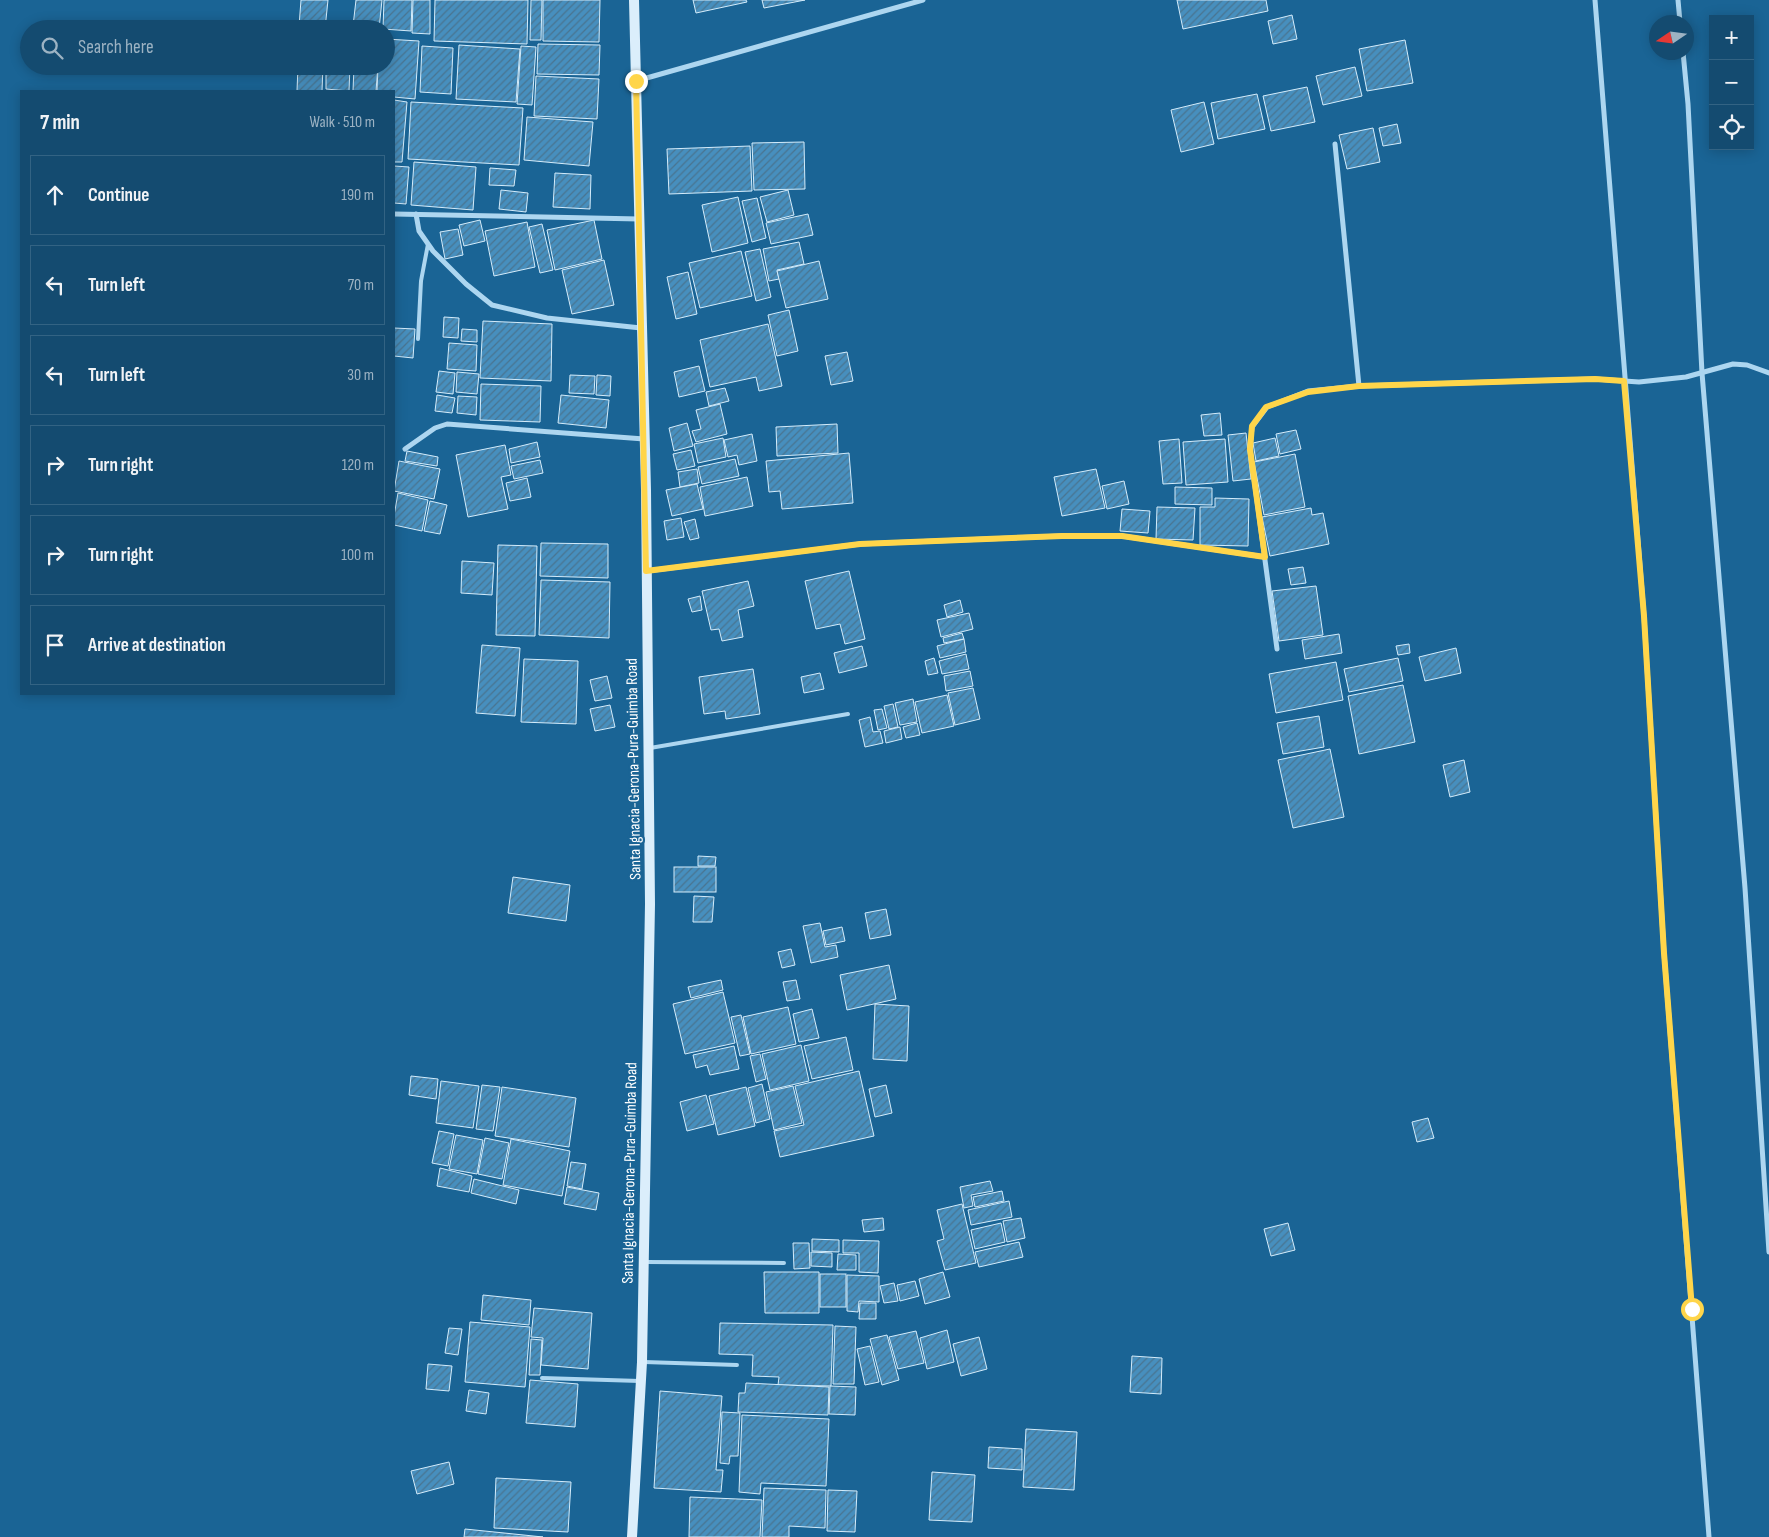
<!DOCTYPE html>
<html lang="en">
<head>
<meta charset="utf-8">
<style>
	body { margin:0; font-family:"Sofia Sans Condensed",sans-serif; background:#215578; color:#f1f3f6 }
	.controls { position:absolute; right:15px; top:15px; display:grid; overflow:hidden; border-radius:0px; box-shadow:0 2px 12px #0003 }
	.controls button { width:45px; height:45px; display:grid; place-items:center; padding:0; border:0; border-bottom:1px solid #336383; background:#144b70; color:#f1f3f6; font:25px sans-serif }
	.compass { position:absolute; left:1649px; top:15px; width:45px; height:45px; border-radius:50%; background:#144b70; box-shadow:0 2px 12px #0003; rotate:257deg }
	.stop { position:absolute; width:15px; height:15px; margin:-11px; border:4px solid #ffd54a; border-radius:50%; background:#fff }
	.stop.end { background:#ffd54a; border-color:#fff; box-shadow:0 1px 5px #0008 }
	.list { margin:0; padding:0; list-style:none }
	h2 { display:flex; justify-content:space-between; align-items:center; height:65px; margin:0; padding:0 20px; font-size:21px }
	h2 small { font-size:16px; font-weight:400; color:#9db3c3 }
	.list li { display:grid; grid-template-columns:32px 1fr auto; gap:15px; align-items:center; box-sizing:border-box; height:80px; margin:0 10px 10px; padding:0 10px; border:1px solid #336383; border-radius:0px }
	.list b { display:block; font-size:19px; white-space:nowrap }
	.list em { font-size:16px; font-style:normal; color:#9db3c3 }
	.icon { flex:none; width:28px; height:28px; fill:none; stroke:currentColor; stroke-width:2; stroke-linecap:round; stroke-linejoin:round }
	.map { position:relative; flex:none; width:1769px; height:1537px; overflow:hidden }
	.search { position:absolute; background:#144b70; box-shadow:0 2px 12px #0003; left:20px; top:20px; width:375px; height:55px; display:flex; align-items:center; gap:12px; box-sizing:border-box; padding:0 18px; border-radius:28px; color:#9db3c3; font-size:19px }
	.panel { position:absolute; background:#144b70; box-shadow:0 2px 12px #0003; left:20px; top:90px; width:375px; height:605px; border-radius:0px }
	.map>svg:first-child { display:block }
	.building { fill:url(#building-hatch); stroke:#d4ecfb }
	.lines { fill:none; stroke-linecap:round; stroke-linejoin:round }
	.lane { stroke:#add6f0; stroke-width:4 }
	.street { stroke:#add6f0; stroke-width:5 }
	.secondary { stroke:#dbeefb; stroke-width:10 }
	.route { stroke:#ffd54a; stroke-width:6 }
	.labels { text-anchor:middle; dominant-baseline:central; stroke-width:4.5; stroke-linejoin:round; paint-order:stroke }
	.street-label { font-size:16px; fill:#fff; stroke:#1a6495 }
</style>
</head>
<body>
<div class="map">
<svg width="1769" height="1537" viewBox="0 0 1769 1537">
	<defs>
		<pattern id="building-hatch" width="6" height="6" patternUnits="userSpaceOnUse" patternTransform="scale(1.25)"><rect width="6" height="6" fill="#478fbe"/><path d="M-1 1l2-2M0 6l6-6M5 7l2-2" fill="none" stroke="#497490"/></pattern>
	</defs>
	<rect width="100%" height="100%" fill="#1a6495"/>
	<g class="building">
		<path d="M301,0H328L325,29L299,26Z"/>
		<path d="M356,0H382L379,29L353,26Z"/>
		<path d="M384,0H412L411,31L383,29Z"/>
		<path d="M413,0H430V34L412,33Z"/>
		<path d="M435,0H528L527,44L434,41Z"/>
		<path d="M531,0H542L541,40H530Z"/>
		<path d="M543,0H600L599,42L543,41Z"/>
		<path d="M693,0H746L747,2L696,13Z"/>
		<path d="M762,0H805L764,8Z"/>
		<path d="M1177,0H1266L1268,11L1183,29Z"/>
		<path d="M1292,15L1297,39L1273,44L1268,21Z"/>
		<path d="M386,39L419,41L415,99L394,97V91H377L378,66H386Z"/>
		<path d="M1405,40L1413,83L1367,91L1359,49Z"/>
		<path d="M538,44L600,45L599,75L537,74Z"/>
		<path d="M459,45L520,49L516,102L456,99Z"/>
		<path d="M422,46L453,48L451,94L420,92Z"/>
		<path d="M521,46L536,47L532,105L517,104Z"/>
		<path d="M298,66H323L322,91H297Z"/>
		<path d="M326,66H350L349,91L326,89Z"/>
		<path d="M354,66H378L376,91H353Z"/>
		<path d="M1355,67L1362,96L1323,105L1316,76Z"/>
		<path d="M536,76L599,79L597,119L534,116Z"/>
		<path d="M1307,87L1315,122L1271,131L1263,96Z"/>
		<path d="M1257,94L1265,129L1218,139L1211,103Z"/>
		<path d="M394,100L407,102L402,162H394Z"/>
		<path d="M411,102L523,108L519,165L408,159Z"/>
		<path d="M1204,102L1214,144L1181,152L1171,110Z"/>
		<path d="M527,117L593,122L589,166L524,160Z"/>
		<path d="M1397,124L1401,143L1383,146L1379,128Z"/>
		<path d="M1373,128L1380,162L1347,169L1339,135Z"/>
		<path d="M804,142L805,189L754,190L752,143Z"/>
		<path d="M750,146L752,191L669,194L667,149Z"/>
		<path d="M414,162L476,167L473,210L411,205Z"/>
		<path d="M394,166L409,167L406,204L394,203Z"/>
		<path d="M490,168L516,170L514,186L489,185Z"/>
		<path d="M555,173L591,175L590,209L553,207Z"/>
		<path d="M501,190L528,193L526,212L499,209Z"/>
		<path d="M788,190L794,215L767,222L760,197Z"/>
		<path d="M738,197L748,243L712,252L702,205Z"/>
		<path d="M757,198L766,238L752,242L742,201Z"/>
		<path d="M808,214L813,235L771,244L766,223Z"/>
		<path d="M480,220L485,241L464,246L459,225Z"/>
		<path d="M594,220L602,259L555,270L547,230Z"/>
		<path d="M527,222L535,267L494,276L485,231Z"/>
		<path d="M542,224L553,270L540,273L529,227Z"/>
		<path d="M458,229L463,255L445,259L440,232Z"/>
		<path d="M799,242L804,264L777,270L779,279L769,281L763,249Z"/>
		<path d="M760,249L771,297L756,301L745,252Z"/>
		<path d="M741,251L752,296L700,308L689,263Z"/>
		<path d="M604,260L614,305L572,314L562,270Z"/>
		<path d="M819,261L828,299L786,308L777,271Z"/>
		<path d="M688,272L697,314L676,319L667,277Z"/>
		<path d="M789,310L798,351L777,356L768,315Z"/>
		<path d="M444,317L459,318L458,338L443,337Z"/>
		<path d="M483,321L552,324L551,381L480,378Z"/>
		<path d="M768,324L782,386L759,391L756,377L710,387L700,340Z"/>
		<path d="M394,328L415,329L413,358L394,356Z"/>
		<path d="M462,329L477,330V342L461,341Z"/>
		<path d="M449,343L477,345L476,371L447,369Z"/>
		<path d="M847,352L853,381L831,385L825,356Z"/>
		<path d="M699,366L705,391L679,397L674,372Z"/>
		<path d="M439,371L455,373L453,394L436,392Z"/>
		<path d="M457,372L479,374L477,394L456,392Z"/>
		<path d="M570,375L595,376L594,394L569,393Z"/>
		<path d="M597,375L611,376L610,396L596,395Z"/>
		<path d="M481,384L541,386L540,422L480,420Z"/>
		<path d="M725,388L729,401L709,406L706,392Z"/>
		<path d="M437,395L455,398L452,413L435,411Z"/>
		<path d="M561,395L609,400L606,428L558,423Z"/>
		<path d="M458,396L477,397L476,415L457,413Z"/>
		<path d="M720,404L727,434L696,442L692,431L701,429L696,410Z"/>
		<path d="M1220,413L1222,435L1204,436L1201,415Z"/>
		<path d="M687,423L693,446L674,451L669,428Z"/>
		<path d="M837,424L838,453L777,456L776,427Z"/>
		<path d="M1296,430L1301,449L1280,454L1276,434Z"/>
		<path d="M1246,433L1251,479L1233,481L1228,435Z"/>
		<path d="M752,434L757,461L739,465L737,455L728,457L724,440Z"/>
		<path d="M723,438L726,457L698,463L694,444Z"/>
		<path d="M1275,438L1279,456L1256,461L1253,443Z"/>
		<path d="M1179,439L1182,483L1163,484L1159,441Z"/>
		<path d="M1225,439L1228,482L1186,485L1183,442Z"/>
		<path d="M537,442L540,457L511,463L509,449Z"/>
		<path d="M505,445L511,475L501,477L508,509L468,517L456,455Z"/>
		<path d="M691,450L695,466L677,470L673,454Z"/>
		<path d="M407,451L438,457L437,466L405,461Z"/>
		<path d="M849,453L853,503L782,509L780,491L769,492L766,461Z"/>
		<path d="M1295,454L1305,507L1264,515L1254,462Z"/>
		<path d="M735,459L739,476L702,484L698,467Z"/>
		<path d="M540,460L543,473L514,479L511,466Z"/>
		<path d="M399,461L440,469L434,499L394,491Z"/>
		<path d="M697,469L699,483L680,487L678,472Z"/>
		<path d="M1096,469L1105,508L1062,516L1054,477Z"/>
		<path d="M747,477L753,506L705,516L700,487Z"/>
		<path d="M527,478L531,497L510,501L506,483Z"/>
		<path d="M1124,481L1129,504L1107,509L1102,486Z"/>
		<path d="M697,484L703,509L672,516L666,490Z"/>
		<path d="M1175,487L1212,488V505L1175,504Z"/>
		<path d="M398,493L428,500L422,531L394,525V516Z"/>
		<path d="M1215,498L1249,499L1248,546L1200,545V507H1215Z"/>
		<path d="M430,501L447,505L440,534L424,531Z"/>
		<path d="M1157,507L1195,508L1193,540L1156,539Z"/>
		<path d="M1311,508L1312,515L1323,513L1329,544L1270,556L1262,517Z"/>
		<path d="M1122,509L1150,511L1148,533L1120,531Z"/>
		<path d="M681,518L684,537L667,540L664,521Z"/>
		<path d="M695,519L699,538L690,540L684,522Z"/>
		<path d="M541,543L608,544V578L540,576Z"/>
		<path d="M498,545L537,546L535,636L496,635Z"/>
		<path d="M462,561L494,563L492,595L461,593Z"/>
		<path d="M1303,567L1306,583L1291,585L1288,569Z"/>
		<path d="M849,571L865,639L845,644L840,624L816,629L805,581Z"/>
		<path d="M541,580L610,582L609,638L539,635Z"/>
		<path d="M748,581L754,606L738,610L743,637L722,641L719,629L711,630L702,591Z"/>
		<path d="M1316,586L1323,635L1279,641L1272,591Z"/>
		<path d="M700,596L702,610L692,612L688,599Z"/>
		<path d="M960,600L963,612L947,617L944,605Z"/>
		<path d="M969,613L973,629L941,637L937,620Z"/>
		<path d="M962,633L964,639L944,643L943,638Z"/>
		<path d="M1339,634L1342,653L1305,659L1302,640Z"/>
		<path d="M964,639L966,652L940,658L937,646Z"/>
		<path d="M1409,644L1410,653L1398,655L1396,646Z"/>
		<path d="M482,645L520,648L515,716L476,713Z"/>
		<path d="M862,646L867,666L839,673L834,653Z"/>
		<path d="M1456,648L1461,673L1425,681L1419,657Z"/>
		<path d="M966,654L969,669L942,674L939,661Z"/>
		<path d="M934,658L938,673L928,675L925,661Z"/>
		<path d="M1398,658L1403,681L1349,692L1344,669Z"/>
		<path d="M524,659L578,661L576,724L521,722Z"/>
		<path d="M1336,662L1343,700L1276,713L1269,674Z"/>
		<path d="M753,669L760,714L726,719L725,711L704,714L699,677Z"/>
		<path d="M970,671L973,686L946,691L944,676Z"/>
		<path d="M820,673L824,689L804,693L801,677Z"/>
		<path d="M607,676L612,698L595,701L590,680Z"/>
		<path d="M1403,685L1415,742L1359,754L1348,696Z"/>
		<path d="M973,688L980,719L955,725L948,693Z"/>
		<path d="M947,695L954,726L922,733L915,702Z"/>
		<path d="M913,699L917,722L900,725L895,703Z"/>
		<path d="M893,704L898,727L889,729L884,706Z"/>
		<path d="M610,705L615,727L595,731L590,709Z"/>
		<path d="M882,709L887,728L878,730L874,710Z"/>
		<path d="M1319,716L1324,747L1283,754L1277,723Z"/>
		<path d="M870,717L873,732L880,731L883,743L865,747L859,720Z"/>
		<path d="M917,723L920,735L906,738L903,727Z"/>
		<path d="M900,727L902,739L886,743L884,731Z"/>
		<path d="M1330,749L1344,817L1293,828L1278,760Z"/>
		<path d="M1464,760L1470,792L1450,797L1443,765Z"/>
		<path d="M698,856L716,857L715,866H698Z"/>
		<rect x="674" y="867" width="42" height="25"/>
		<path d="M513,877L570,885L566,921L508,913Z"/>
		<path d="M694,896L714,897L712,922H693Z"/>
		<path d="M886,909L891,935L870,939L865,913Z"/>
		<path d="M820,923L825,947L836,945L838,957L811,963L803,926Z"/>
		<path d="M842,927L845,941L826,945L823,931Z"/>
		<path d="M791,949L795,965L782,968L778,952Z"/>
		<path d="M889,965L896,999L847,1010L840,975Z"/>
		<path d="M721,980L723,990L691,998L688,987Z"/>
		<path d="M796,980L800,999L787,1001L783,982Z"/>
		<path d="M723,992L735,1043L685,1054L673,1004Z"/>
		<path d="M875,1004L909,1006L907,1061L873,1059Z"/>
		<path d="M788,1007L796,1044L751,1054L743,1017Z"/>
		<path d="M812,1009L819,1038L799,1042L793,1014Z"/>
		<path d="M741,1015L750,1054L740,1056L731,1017Z"/>
		<path d="M846,1037L853,1070L812,1079L804,1046Z"/>
		<path d="M801,1045L809,1081L770,1090L762,1054Z"/>
		<path d="M734,1046L739,1069L710,1075L707,1065L696,1068L693,1055Z"/>
		<path d="M760,1054L766,1079L756,1082L750,1056Z"/>
		<path d="M859,1071L874,1136L780,1157L774,1131L804,1125L795,1086Z"/>
		<path d="M411,1076L438,1079L436,1099L409,1095Z"/>
		<path d="M441,1081L479,1086L473,1128L436,1123Z"/>
		<path d="M762,1084L770,1119L756,1123L748,1088Z"/>
		<path d="M482,1085L500,1087L493,1131L476,1129Z"/>
		<path d="M886,1085L892,1113L875,1117L869,1089Z"/>
		<path d="M793,1086L802,1123L774,1130L766,1092Z"/>
		<path d="M502,1087L576,1098L569,1147L495,1136Z"/>
		<path d="M746,1087L755,1126L718,1135L709,1096Z"/>
		<path d="M706,1095L714,1124L687,1131L680,1102Z"/>
		<path d="M1428,1118L1434,1138L1417,1142L1412,1122Z"/>
		<path d="M439,1131L454,1134L448,1166L432,1163Z"/>
		<path d="M456,1135L483,1140L477,1174L449,1169Z"/>
		<path d="M485,1138L509,1143L502,1179L478,1174Z"/>
		<path d="M511,1139L570,1151L562,1196L503,1185Z"/>
		<path d="M571,1162L586,1164L582,1189L567,1186Z"/>
		<path d="M440,1168L472,1176L469,1192L437,1186Z"/>
		<path d="M474,1179L519,1190L516,1204L471,1193Z"/>
		<path d="M990,1181L993,1191L971,1195L973,1206L964,1208L960,1187Z"/>
		<path d="M567,1187L599,1193L596,1210L564,1204Z"/>
		<path d="M1002,1191L1004,1201L975,1207L973,1197Z"/>
		<path d="M1009,1201L1012,1217L971,1225L968,1210Z"/>
		<path d="M962,1204L976,1263L945,1270L937,1241L944,1239L937,1210Z"/>
		<path d="M883,1218L884,1230L864,1232L862,1220Z"/>
		<path d="M1021,1218L1025,1238L1007,1242L1003,1221Z"/>
		<path d="M1001,1223L1005,1242L975,1249L971,1230Z"/>
		<path d="M1288,1223L1295,1250L1271,1256L1264,1229Z"/>
		<path d="M812,1239L839,1240V1252L812,1251Z"/>
		<path d="M843,1240L879,1241L878,1273L859,1272V1253H843Z"/>
		<path d="M1019,1242L1023,1257L979,1267L975,1252Z"/>
		<path d="M793,1243H809L810,1268L794,1269Z"/>
		<path d="M811,1252L832,1253V1267L811,1266Z"/>
		<path d="M838,1254L856,1255V1270H837Z"/>
		<path d="M764,1272H819V1313H765Z"/>
		<path d="M943,1272L950,1297L925,1304L919,1279Z"/>
		<rect x="820" y="1274" width="26" height="33"/>
		<path d="M847,1275L879,1276V1302L859,1301L858,1312L847,1311Z"/>
		<path d="M915,1281L919,1296L900,1301L897,1285Z"/>
		<path d="M894,1283L898,1301L884,1303L880,1286Z"/>
		<path d="M483,1295L531,1300L529,1325L481,1320Z"/>
		<path d="M860,1303H876V1319H859Z"/>
		<path d="M534,1308L592,1313L588,1369L541,1365L543,1338L531,1337Z"/>
		<path d="M470,1322L530,1327L525,1387L465,1382Z"/>
		<path d="M720,1323L833,1325L831,1386L778,1385L779,1377L752,1376L753,1355L719,1354Z"/>
		<path d="M835,1326L856,1327L854,1384H833Z"/>
		<path d="M449,1328L462,1329L458,1355L445,1353Z"/>
		<path d="M947,1330L954,1362L927,1369L920,1338Z"/>
		<path d="M916,1331L924,1363L898,1369L889,1337Z"/>
		<path d="M887,1335L899,1380L882,1385L870,1339Z"/>
		<path d="M979,1337L987,1369L961,1376L953,1344Z"/>
		<path d="M531,1339L542,1340L540,1375H529Z"/>
		<path d="M870,1346L879,1382L865,1385L857,1349Z"/>
		<path d="M1132,1356L1162,1358L1161,1394L1130,1392Z"/>
		<path d="M428,1364L452,1366L449,1391L426,1389Z"/>
		<path d="M530,1380L578,1384L575,1427L526,1423Z"/>
		<path d="M746,1383L829,1387L828,1415L738,1412L739,1393H745Z"/>
		<path d="M830,1386L856,1387L855,1415L829,1414Z"/>
		<path d="M469,1390L489,1393L486,1414L466,1411Z"/>
		<path d="M660,1391L722,1396L716,1470H723L721,1492L654,1488Z"/>
		<path d="M722,1412L740,1413L738,1456H730L729,1464L720,1463Z"/>
		<path d="M742,1415L829,1419L826,1486L761,1483L760,1494L739,1492Z"/>
		<path d="M1026,1429L1077,1432L1074,1490L1023,1487Z"/>
		<path d="M989,1447L1022,1449V1470L988,1468Z"/>
		<path d="M449,1462L454,1484L417,1494L411,1471Z"/>
		<path d="M932,1472L975,1475L972,1522L929,1520Z"/>
		<path d="M496,1478L571,1482L568,1532L494,1528Z"/>
		<path d="M764,1488L826,1490L825,1528L789,1526V1537H762Z"/>
		<path d="M828,1490L857,1491L855,1532L827,1531Z"/>
		<path d="M690,1497L762,1500L760,1537H689Z"/>
		<path d="M465,1529L543,1537H464Z"/>
	</g>
	<g class="lines">
		<g class="lane">
			<path d="M418,339L421,281L428,244"/>
			<path d="M650,748L848,714"/>
			<path d="M646,1262L784,1263"/>
			<path d="M644,1362L737,1365"/>
			<path d="M542,1378L640,1381"/>
		</g>
		<g class="street">
			<path d="M1595,0L1644,616L1664,953L1709,1537"/>
			<path d="M1678,0L1680,22"/>
			<path d="M1683,52L1688,104L1702,373L1745,888L1769,1252"/>
			<path d="M636,81L923,0"/>
			<path d="M1335,144L1359,386"/>
			<path d="M394,214L639,219"/>
			<path d="M416,214L419,231L433,251L466,284L492,305L547,318L641,328"/>
			<path d="M405,449L435,428L447,424L644,439"/>
			<path d="M647,571L860,544L1062,536H1122L1265,557"/>
			<path d="M1277,649L1250,449L1252,427L1267,407L1308,391L1359,386L1595,379L1639,382L1686,377L1733,364L1747,365L1769,373"/>
		</g>
		<path class="secondary" d="M632,1537L642,1362L650,904L646,490L634,0"/>
	</g>
	<g class="lines">
		<path class="route" d="M636,81L646,571L860,544L1062,536H1122L1265,557L1250,449L1252,426L1266,407L1308,392L1359,386L1595,379L1624,381L1644,616L1664,953L1692,1309"/>
	</g>
	<g class="labels">
		<g class="street-label">
			<text transform="translate(634 769) rotate(-91)">Santa Ignacia-Gerona-Pura-Guimba Road</text>
			<text transform="translate(630 1173) rotate(-89)">Santa Ignacia-Gerona-Pura-Guimba Road</text>
		</g>
	</g>
</svg>
<div class="controls">
<button>+</button>
<button>−</button>
<button><svg class="icon" aria-label="locate" viewBox="0 0 24 24"><circle cx="12" cy="12" r="6"/><path d="M12 2v4M12 18v4M2 12h4M18 12h4"/></svg></button>
</div>
<svg class="compass" viewBox="-18 -18 36 36"><path d="M0-13l5 13h-10z" fill="#e53935"/><path d="M0 13l5-13h-10z" fill="#9db3c3"/></svg>
<div class="stop" style="left:1692px;top:1309px"></div>
<div class="stop end" style="left:636px;top:81px"></div>
<div class="search"><svg class="icon" aria-label="search" viewBox="0 0 24 24"><circle cx="10" cy="10" r="6"/><path d="M15 15l6 6"/></svg>Search here</div>
<section class="panel">
<h2>7 min<small>Walk · 510 m</small></h2>
<ul class="list">
<li><svg class="icon" aria-label="ahead" viewBox="0 0 24 24"><path d="M12 20V5M6 11l6-6 6 6"/></svg><div><b>Continue</b></div><em>190 m</em></li>
<li><svg class="icon" aria-label="left" viewBox="0 0 24 24"><path d="M17 20v-9H6M10 6l-5 5 5 5"/></svg><div><b>Turn left</b></div><em>70 m</em></li>
<li><svg class="icon" aria-label="left" viewBox="0 0 24 24"><path d="M17 20v-9H6M10 6l-5 5 5 5"/></svg><div><b>Turn left</b></div><em>30 m</em></li>
<li><svg class="icon" aria-label="right" viewBox="0 0 24 24"><path d="M7 20v-9h11M14 6l5 5-5 5"/></svg><div><b>Turn right</b></div><em>120 m</em></li>
<li><svg class="icon" aria-label="right" viewBox="0 0 24 24"><path d="M7 20v-9h11M14 6l5 5-5 5"/></svg><div><b>Turn right</b></div><em>100 m</em></li>
<li><svg class="icon" aria-label="arrive" viewBox="0 0 24 24"><path d="M6 21V4h12l-3 4 3 4H6"/></svg><div><b>Arrive at destination</b></div></li>
</ul>
</section>
</div>
</body>
</html>
